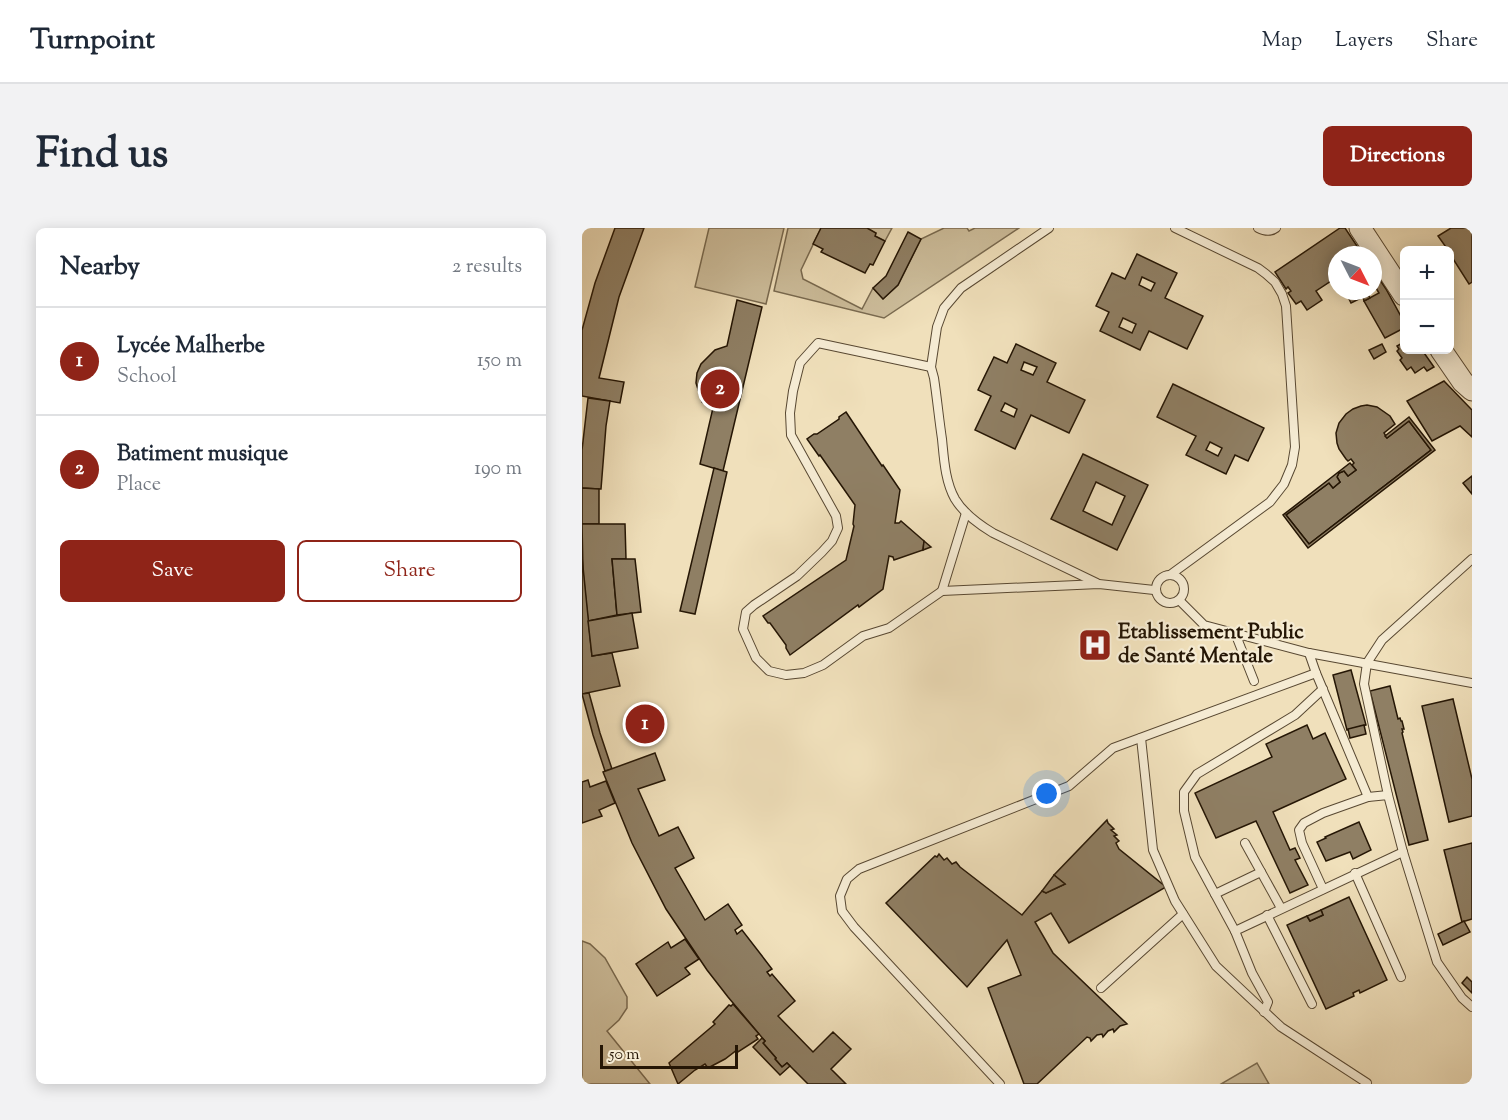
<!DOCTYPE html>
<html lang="en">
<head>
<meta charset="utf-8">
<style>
	body { margin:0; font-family:"Sorts Mill Goudy",serif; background:#f2f2f3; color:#1f2937 }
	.controls { position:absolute; right:18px; top:18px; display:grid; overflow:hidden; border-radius:9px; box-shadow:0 3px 15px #0003 }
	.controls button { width:54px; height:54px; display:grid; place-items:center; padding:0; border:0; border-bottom:2px solid #e0e1e3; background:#fff; color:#1f2937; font:30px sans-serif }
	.compass { position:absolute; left:746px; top:18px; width:54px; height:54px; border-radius:50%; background:#fff; box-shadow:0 3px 15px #0003; rotate:132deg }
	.scale { position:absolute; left:18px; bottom:15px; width:138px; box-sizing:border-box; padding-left:6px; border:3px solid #251605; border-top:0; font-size:16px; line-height:21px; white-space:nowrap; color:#251605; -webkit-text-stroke:4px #f5ebd3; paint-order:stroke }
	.you { position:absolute; left:465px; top:566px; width:21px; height:21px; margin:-15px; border:4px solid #fff; border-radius:50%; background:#1a73e8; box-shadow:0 0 0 9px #1a73e833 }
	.badge { display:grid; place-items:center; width:39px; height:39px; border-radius:50%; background:#8f2418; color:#fff; font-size:20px; font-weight:700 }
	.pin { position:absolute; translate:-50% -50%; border:3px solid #fff; box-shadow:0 2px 6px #0006 }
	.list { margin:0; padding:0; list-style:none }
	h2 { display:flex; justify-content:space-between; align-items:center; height:78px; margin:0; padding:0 24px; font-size:26px }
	h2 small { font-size:20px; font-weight:400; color:#747a83 }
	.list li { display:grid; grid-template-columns:39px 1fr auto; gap:18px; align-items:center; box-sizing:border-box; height:108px; padding:0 24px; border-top:2px solid #e0e1e3 }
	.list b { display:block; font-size:22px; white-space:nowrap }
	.list p { margin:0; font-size:20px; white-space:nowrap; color:#747a83 }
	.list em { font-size:20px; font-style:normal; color:#747a83 }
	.actions { display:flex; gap:12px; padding:18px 24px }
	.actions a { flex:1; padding:14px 0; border:2px solid #8f2418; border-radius:9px; text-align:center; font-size:21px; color:#8f2418 }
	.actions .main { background:#8f2418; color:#fff }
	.map { position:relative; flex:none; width:890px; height:856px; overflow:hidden; border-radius:9px }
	header { display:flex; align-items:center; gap:36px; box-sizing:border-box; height:84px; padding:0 30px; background:#fff; border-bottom:2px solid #e0e1e3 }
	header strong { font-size:28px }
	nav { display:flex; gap:33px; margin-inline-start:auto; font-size:21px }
	.intro { display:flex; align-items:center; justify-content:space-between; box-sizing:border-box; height:144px; padding:0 36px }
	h1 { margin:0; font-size:42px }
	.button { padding:15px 27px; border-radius:9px; background:#8f2418; color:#fff; font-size:21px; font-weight:700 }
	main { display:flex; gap:36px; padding:0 36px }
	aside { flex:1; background:#fff; border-radius:9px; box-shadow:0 3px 15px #0003 }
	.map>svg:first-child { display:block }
	.green { fill:#cdbe9c; stroke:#796a50; stroke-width:1.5 }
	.building { fill:#8f7f64; stroke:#251605; stroke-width:1.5; fill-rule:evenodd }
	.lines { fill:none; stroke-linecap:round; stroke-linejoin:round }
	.service-casing { stroke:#584832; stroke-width:10 }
	.tertiary-casing { stroke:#584832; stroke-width:23 }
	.service { stroke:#f5ebd3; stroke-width:8 }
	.tertiary { stroke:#f5ebd3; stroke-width:21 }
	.labels { text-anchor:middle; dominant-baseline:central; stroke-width:4.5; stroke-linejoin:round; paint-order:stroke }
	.poi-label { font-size:21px; font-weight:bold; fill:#251605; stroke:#f5ebd3; text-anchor:start }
</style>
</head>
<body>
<header>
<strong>Turnpoint</strong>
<nav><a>Map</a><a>Layers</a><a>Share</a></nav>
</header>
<div class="intro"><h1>Find us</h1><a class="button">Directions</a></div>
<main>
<aside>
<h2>Nearby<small>2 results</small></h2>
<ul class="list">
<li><span class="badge">1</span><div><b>Lycée Malherbe</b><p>School</p></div><em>150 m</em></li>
<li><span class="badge">2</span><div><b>Batiment musique</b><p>Place</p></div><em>190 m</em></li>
</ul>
<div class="actions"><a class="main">Save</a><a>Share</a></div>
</aside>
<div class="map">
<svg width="890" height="856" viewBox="0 0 890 856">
	<rect width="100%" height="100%" fill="#f0e0bb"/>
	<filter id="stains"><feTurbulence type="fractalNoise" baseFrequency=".00333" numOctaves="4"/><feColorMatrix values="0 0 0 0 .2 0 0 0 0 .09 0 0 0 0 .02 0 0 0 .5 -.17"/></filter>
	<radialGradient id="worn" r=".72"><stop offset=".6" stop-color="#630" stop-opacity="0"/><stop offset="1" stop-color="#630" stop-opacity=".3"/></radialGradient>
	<g class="green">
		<path d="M127,0H202L184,76L113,59Z"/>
		<path d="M206,0H239L219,42L221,51L280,81L291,60L301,71L316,57L339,11L362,0H385L387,3L393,0H437L302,90L192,63Z"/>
		<path d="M285,0H310L303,13L293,8L294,5Z"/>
		<path d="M0,713L8,716L23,730L45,769V780L37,792L25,803L68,856H0Z"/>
		<path d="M675,835L687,856H639Z"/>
	</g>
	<g class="building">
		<path d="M33,0H62L37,69L17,150L42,154L38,175L0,168V102L13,55Z"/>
		<path d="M239,0H285L294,5L293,8L303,13L291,37L288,36L283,45L239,24L241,21L231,16Z"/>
		<path d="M758,0H763L781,27H755V49L734,63L740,72L725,82L719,73L714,76L706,65L709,63L706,59L704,61L693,44Z"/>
		<path d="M869,0H890V54L887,56L868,26V22H866L856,8Z"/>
		<path d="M326,4L339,11L316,57L301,71L291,60L304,48Z"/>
		<path d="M555,26L595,45L583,70L621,88L605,121L567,103L558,122L518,103L527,84L514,78L530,45L543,51ZM560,49L573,55L569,63L557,57ZM541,90L554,96L550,105L537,99Z"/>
		<path d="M796,49L804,61L822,94V100L803,110L782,73L797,65L791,55V53Z"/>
		<path d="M768,63H784L788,70L782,73L781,69L769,75L766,69Z"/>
		<path d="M155,72L180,79L141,243L118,236L131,180L120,174L114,155L115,145L119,136L133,122L145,118Z"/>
		<path d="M822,114V122H840L852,139L845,143L842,139L833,145L829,139L825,142L818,132L820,130L815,123L817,121L815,118Z"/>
		<path d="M434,116L474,135L465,154L503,172L487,205L449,187L433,221L393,202L409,168L396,162L412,129L425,135ZM442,134L455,139L451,147L439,142ZM423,175L435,181L432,189L419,183Z"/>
		<path d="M800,116L804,124L792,131L787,122Z"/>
		<path d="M862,153L890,182V209L878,198L850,213L825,173Z"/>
		<path d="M591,156L682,200L666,233L653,227L644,246L604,227L614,208L575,189ZM628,214L640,220L636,228L624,222Z"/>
		<path d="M6,170L28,173L24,198L19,261H17L0,260V222Z"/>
		<path d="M779,178L785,177L795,179L808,188L813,196L802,205L805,210L827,193L849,222L727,316L704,287L747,255L751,260L758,254L755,249L757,245L762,243L766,248L774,242L770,237L772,235L769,231L766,233L764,231L757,221L755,215L754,205L757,195L764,186L771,181Z"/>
		<path d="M264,184L300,238L301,237L318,262L313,295H317L319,293L342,313L341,322L312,332L311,329L307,328L301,361L277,379L276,377L208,427L204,420V417L188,395H186L181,388L264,332L272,298L271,296L273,277L238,227L237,228L225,211L232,206H235L257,191V189Z"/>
		<path d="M827,189L853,222L726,320L701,287L768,235L774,242L766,248L762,243L757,245L755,249L758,254L751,260L747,255L704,287L727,316L849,222L827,193L805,210L803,208Z"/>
		<path d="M501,226L566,257L535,322L469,291ZM514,254L543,268L530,297L501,283Z"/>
		<path d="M132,240L145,244L113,386L98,383Z"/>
		<path d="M890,248V266L881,255Z"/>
		<path d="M0,260L17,261V296H0Z"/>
		<path d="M0,296H43L44,331H30L35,387L6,393L1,344Z"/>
		<path d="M342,313L349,319L341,322Z"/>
		<path d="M0,329L10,428L30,425L38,458L0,466Z"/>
		<path d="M30,331H53L59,384L35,387Z"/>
		<path d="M50,385L56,420L10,428L6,393Z"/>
		<path d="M769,442L784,497L765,502L751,447Z"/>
		<path d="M808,458L816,491L818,490L819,493H820L822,501H820L821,504L820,505L846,612L827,617L788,463Z"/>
		<path d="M7,465L18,505L30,541L23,543L11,507L0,466Z"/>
		<path d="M871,471L890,551V588L867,594L840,478Z"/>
		<path d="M725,497L731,511L743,505L764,551L691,584L708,622L713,620L718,630L713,632L726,657L708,665L674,593L634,610L613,565L690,529L684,516Z"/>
		<path d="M782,497L784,506L768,510L766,501Z"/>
		<path d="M73,525L83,552L56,561L77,608L96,599L112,630L93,640L123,692L146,676L160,697L153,702L155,706L160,702L190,741L185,744L188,748L190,746L213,773L196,788L231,824L251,804L269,821L249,841L264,856H226L205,835L200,839L193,831L194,830L181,815L183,813L146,769L125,742L84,681L50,615L21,544Z"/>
		<path d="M6,552L8,559L24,553L33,575L17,582L20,588L0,595V554Z"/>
		<path d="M525,592L526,595L532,601L529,602L535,607L532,608L537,613L534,615L537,621L584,659L487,715L469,685L453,694L471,725L545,796L538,798L532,804L531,801L526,803L521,809L520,806L515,807L509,813L508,810L505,809L455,856H442L406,760L439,747L425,712L385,759L304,675L353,628L355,629L357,626L362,632L365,630L370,636L374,634L378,639L440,687L460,663L464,665L483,656L472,647Z"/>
		<path d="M777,594L789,622L771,631L768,624L744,633L735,614L744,610L743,609Z"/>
		<path d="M890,615V691L880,694L862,622Z"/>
		<path d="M472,647L483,656L464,665L460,663Z"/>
		<path d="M767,669L805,752L778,765L777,762L771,765L772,768L744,781L705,697L725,688L728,693L741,687L739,682Z"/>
		<path d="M739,682L741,687L728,693L725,688Z"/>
		<path d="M882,693L888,704L861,717L856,706Z"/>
		<path d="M103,711L117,731L103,740L108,746L75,768L54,736L86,714L89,720Z"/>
		<path d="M885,749L890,754V765L880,755Z"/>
		<path d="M151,776L177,806L174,808L176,811L156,824L155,822L143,831L126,840L123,836L113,842L96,856L87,835L133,796L131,794L147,777L149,778Z"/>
		<path d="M180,810L183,813L181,815L194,830L193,831L200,839L205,835L208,838L198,847L171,819Z"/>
	</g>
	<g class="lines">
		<g class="service-casing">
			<g id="service">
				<path d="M467,0L379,60L362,80L355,99L349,139L352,150C355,170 357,191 360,211C362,231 363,253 373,271C382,286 396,296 411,305L515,355"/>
				<path d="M676,0C682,3 689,4 694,0"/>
				<path d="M349,139L236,115L218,135L211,163L208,185L209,207L254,288L256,300L250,313L240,324L215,348L172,377L164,384L161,401L174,430L187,443L204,447L222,445L241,437L281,408L307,400L360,363L517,356L572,362"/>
				<circle cx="588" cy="361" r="14"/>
				<path d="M588,347L688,274L702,256L710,237L713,219L704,78L700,66L693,54L684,46L676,40L593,0"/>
				<path d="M360,363L384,285"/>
				<path d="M598,373L622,397L727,425L890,455"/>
				<path d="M653,405L672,453"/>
				<path d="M727,425L734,445L786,569L806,567L821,624L855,734L880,770L890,779"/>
				<path d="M559,510L571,622L593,673L634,738L699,799L785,855"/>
				<path d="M806,567L782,456L785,435L800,412L890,331"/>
				<path d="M663,615L699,680"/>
				<path d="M773,645L819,749"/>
				<path d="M741,661L720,615L717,602L722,595L741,585L786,569"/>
				<path d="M633,666L679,644"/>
				<path d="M685,687L730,776"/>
				<path d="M653,703L613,629L602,583V564L615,546L713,487L741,461"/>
				<path d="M519,760L601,686"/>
				<path d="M682,784L686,774L670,745L653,703L821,624"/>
				<path d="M418,856L272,699L260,683L258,668L265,651L277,641L487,558L531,520L734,445"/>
			</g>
		</g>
		<g class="tertiary-casing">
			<g id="tertiary">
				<path d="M778,0L822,67"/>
				<path d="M859,122L881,154L890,162"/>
			</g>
		</g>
		<use href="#service" class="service"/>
		<use href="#tertiary" class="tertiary"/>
	</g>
	<defs>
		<g id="hospital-square" transform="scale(1.725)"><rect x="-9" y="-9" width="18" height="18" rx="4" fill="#8f2418" stroke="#f5ebd3"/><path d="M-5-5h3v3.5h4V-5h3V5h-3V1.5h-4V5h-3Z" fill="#fff"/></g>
	</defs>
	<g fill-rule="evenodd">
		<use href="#hospital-square" x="513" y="417"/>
	</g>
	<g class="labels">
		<g class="poi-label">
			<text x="536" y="405">Etablissement Public<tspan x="536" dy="24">de Santé Mentale</tspan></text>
		</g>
	</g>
	<rect width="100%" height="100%" filter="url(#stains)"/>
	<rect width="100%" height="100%" fill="url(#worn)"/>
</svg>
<div class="controls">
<button>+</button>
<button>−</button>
</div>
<svg class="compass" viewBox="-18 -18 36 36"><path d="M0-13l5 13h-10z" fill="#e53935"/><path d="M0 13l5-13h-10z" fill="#747a83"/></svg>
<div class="scale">50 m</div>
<div class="you"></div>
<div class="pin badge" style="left:63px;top:496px">1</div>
<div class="pin badge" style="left:138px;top:161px">2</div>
</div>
</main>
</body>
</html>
